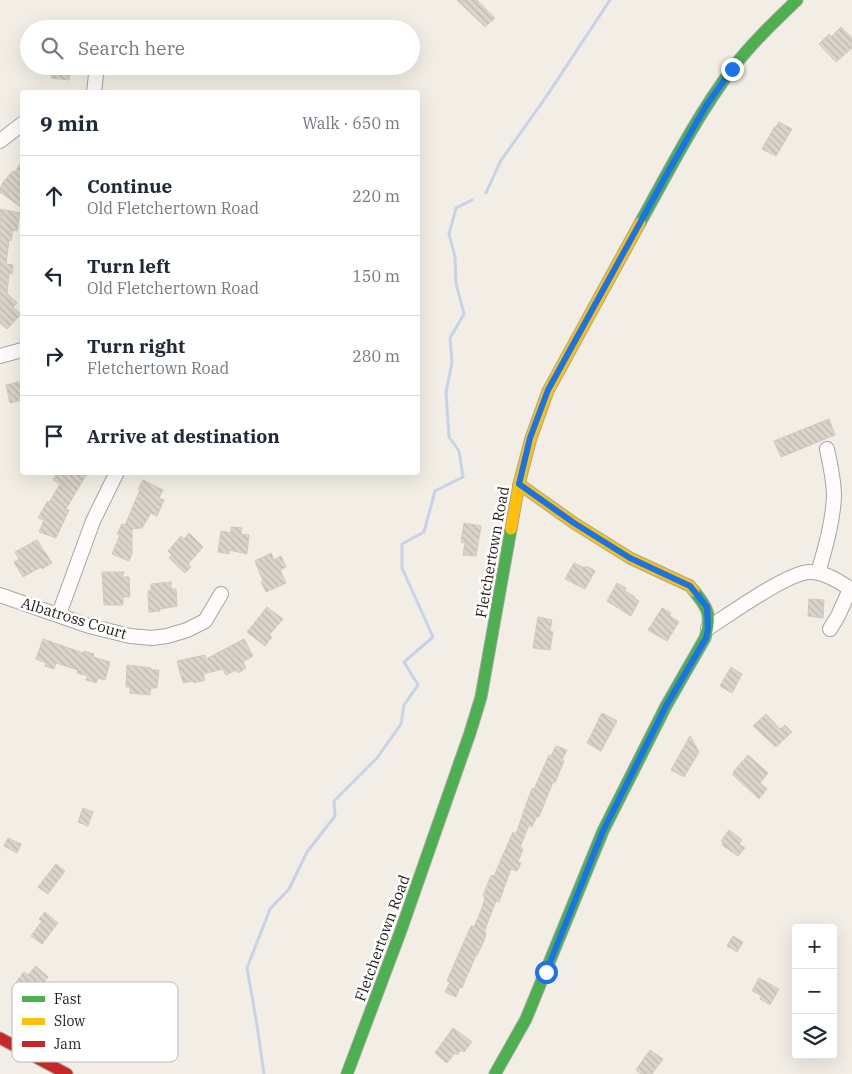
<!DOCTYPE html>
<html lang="en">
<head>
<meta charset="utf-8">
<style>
	body { margin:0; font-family:"IBM Plex Serif",serif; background:#f2f2f3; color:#1f2937 }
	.controls { position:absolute; right:15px; bottom:15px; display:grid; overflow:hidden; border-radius:5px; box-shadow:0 5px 20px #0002 }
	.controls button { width:45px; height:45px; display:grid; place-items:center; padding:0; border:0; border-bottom:1px solid #e0e1e3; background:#fff; color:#1f2937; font:25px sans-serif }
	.stop { position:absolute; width:15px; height:15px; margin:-11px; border:4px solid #1a73e8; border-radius:50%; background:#fff }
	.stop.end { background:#1a73e8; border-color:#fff; box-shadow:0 1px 5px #0008 }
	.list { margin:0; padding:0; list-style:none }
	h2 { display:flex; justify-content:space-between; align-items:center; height:65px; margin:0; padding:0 20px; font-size:21px }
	h2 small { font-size:16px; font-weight:400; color:#747a83 }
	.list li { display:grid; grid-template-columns:32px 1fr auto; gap:15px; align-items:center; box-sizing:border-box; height:80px; padding:0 20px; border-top:1px solid #e0e1e3 }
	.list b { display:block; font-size:19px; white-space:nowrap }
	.list p { margin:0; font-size:16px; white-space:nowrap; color:#747a83 }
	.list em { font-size:16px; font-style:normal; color:#747a83 }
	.icon { flex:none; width:28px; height:28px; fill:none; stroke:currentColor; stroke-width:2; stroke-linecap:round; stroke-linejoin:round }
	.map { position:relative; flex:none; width:852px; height:1074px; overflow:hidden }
	.search { position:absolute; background:#fff; box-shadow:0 5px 20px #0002; left:20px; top:20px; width:400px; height:55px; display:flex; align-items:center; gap:12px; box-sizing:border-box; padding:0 18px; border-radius:28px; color:#747a83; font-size:19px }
	.panel { position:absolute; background:#fff; box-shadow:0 5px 20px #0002; left:20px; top:90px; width:400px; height:385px; border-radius:5px }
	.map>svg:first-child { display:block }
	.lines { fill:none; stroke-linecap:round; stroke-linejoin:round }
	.stream { stroke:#c6d2e8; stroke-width:3 }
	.building { fill:url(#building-back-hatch); stroke:#cecac2 }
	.street-casing { stroke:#a8a59e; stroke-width:16 }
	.fast-casing { stroke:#a8a59e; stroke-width:13 }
	.slow-casing { stroke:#a8a59e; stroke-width:13 }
	.jam-casing { stroke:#a8a59e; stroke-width:13 }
	.street { stroke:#fdfcfb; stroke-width:14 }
	.fast { stroke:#4caf50; stroke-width:11 }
	.slow { stroke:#ffc107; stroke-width:11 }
	.jam { stroke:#c62828; stroke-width:11 }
	.route { stroke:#1a73e8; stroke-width:6 }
	.labels { text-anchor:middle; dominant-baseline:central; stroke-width:5; stroke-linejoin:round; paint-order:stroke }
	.street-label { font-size:15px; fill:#201e17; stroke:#fff }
	.key { fill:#fff; stroke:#bcbcb9; stroke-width:1 }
	.key-label { font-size:14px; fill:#201e17 }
</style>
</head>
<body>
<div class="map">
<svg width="852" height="1074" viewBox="0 0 852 1074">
	<defs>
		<pattern id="building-back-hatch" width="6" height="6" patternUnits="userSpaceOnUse" patternTransform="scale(1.25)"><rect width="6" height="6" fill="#dbd4cb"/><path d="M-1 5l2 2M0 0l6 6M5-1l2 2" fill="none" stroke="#bcb6ae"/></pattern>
	</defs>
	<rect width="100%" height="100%" fill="#f2eee5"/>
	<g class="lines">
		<g class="stream">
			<path d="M486,193L500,162L548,94L610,0"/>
			<path d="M264,1074L257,1025L247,968L270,909L289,889L307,852L335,816L334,801L377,758L401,724L404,705L418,685L404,662L433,637L402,568V544L424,532L435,491L463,477L459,451L449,437L446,392L452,363L450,338L464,314L456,283L455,257L449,234L456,208L472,200"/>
		</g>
	</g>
	<g class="building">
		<path d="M457,0H477L495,18L485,27Z"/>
		<path d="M841,27L852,38V48L836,62L819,44L829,34L831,37Z"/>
		<path d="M52,66H70L69,80L51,78Z"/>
		<path d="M779,122L792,129L776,156L762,149L775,126L776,127Z"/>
		<path d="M22,161V208L0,192V188L4,181L13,171L15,172Z"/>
		<path d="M0,209L20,213L17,231L13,230L11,241L9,240L6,264L13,265L12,274L9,273L7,293L17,303L13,307L21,314L7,329L0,323Z"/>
		<path d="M18,382H22V400L10,403L6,385Z"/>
		<path d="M829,419L835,435L781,457L774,441Z"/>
		<path d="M57,472H88L66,509L69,510L56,538L39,532L44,520L38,518L47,502L50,501L60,484L53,480Z"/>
		<path d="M143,480L163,490L159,498L164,500L157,516L151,513L142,528L132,529V554L129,561L112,554L120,535L117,534L122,524L125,525L140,490L138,489Z"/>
		<path d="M464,523L481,526L476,556L463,555L465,543L461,542Z"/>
		<path d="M231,527L242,528L241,534L249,535L247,554L229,550V554L218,552L221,531L231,533Z"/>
		<path d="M189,533L203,547L188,564L191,567L185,573L169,558L172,555L168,551L181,536L184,539Z"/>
		<path d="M37,540L52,563L42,569L41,567L23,577L14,562L19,559L15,552Z"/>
		<path d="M271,553L274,560L281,556L286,567L280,570L286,583L266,592L261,582L263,581L255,561Z"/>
		<path d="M574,563L585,568L586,566L595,571L585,589L565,579Z"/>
		<path d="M102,572H124L122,577H129L130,597H123V605H104Z"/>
		<path d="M171,582V589H176L177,606L160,609V611L149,612L148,591H151V584Z"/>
		<path d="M617,583L626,588L625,591L635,597L634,598L639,601L631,616L607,601Z"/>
		<path d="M809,599L824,600L823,618L808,616Z"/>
		<path d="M267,607L283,619L269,635L272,637L265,646L247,632Z"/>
		<path d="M662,608L671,613L670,616L679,622L667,641L648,630Z"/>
		<path d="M538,617L552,620L550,631L553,632L550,650L533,648Z"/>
		<path d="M43,639L83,653L84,651L94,654L93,657L110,662L105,680L98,678L96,683L86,680L88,676L77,673L78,670L56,663L54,669L45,666L46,663L36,659Z"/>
		<path d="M244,639L253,656L243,662L246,668L238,673L236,670L226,675L223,669L203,674L205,680L194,683L193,681L183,683L177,661L205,655L206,659Z"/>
		<path d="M127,665L151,668V670H159L157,688H151L150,695L130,693V687H126Z"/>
		<path d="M731,667L742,674L732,693L720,686Z"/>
		<path d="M602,713L617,721L601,751L587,743Z"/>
		<path d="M766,714L780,729L785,725L792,732L776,747L753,726Z"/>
		<path d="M690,736L699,752L684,777L671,770Z"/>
		<path d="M556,746L567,750L562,760L564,761L555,783L553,782L539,817L537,816L532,827L529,825L520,847L523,849L518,862L521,863L517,871L511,869L499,902L496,901L484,932L486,933L484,941L477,955H476L462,988L460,987L456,997L445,992L450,982L447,981L456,960L471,926L474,927L482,908L485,897L483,896L491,875L494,876L513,832L516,834L532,788L534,789L549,755L551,756Z"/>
		<path d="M748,755L768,773L760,783L767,789L759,799L733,775V772Z"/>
		<path d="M83,808L93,812L88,826L78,822Z"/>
		<path d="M729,830L742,840L739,844L745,848L738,856L722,845L723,842L721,841Z"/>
		<path d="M8,838L21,844L17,853L4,846Z"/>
		<path d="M56,864L65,871L48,894L38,887Z"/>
		<path d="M45,912L58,923L42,944L31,936L42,921L39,919Z"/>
		<path d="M733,936L743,942L737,952L727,946Z"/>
		<path d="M36,966L48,977L30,999L21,991L24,989L16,982L24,972L28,975Z"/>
		<path d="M759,978L779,989L770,1005L760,999L762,996L752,991Z"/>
		<path d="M453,1028L471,1041V1043L464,1052L461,1050L457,1055L455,1053L447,1063L435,1053Z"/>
		<path d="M650,1050L663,1059L652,1074H641L636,1070Z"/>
	</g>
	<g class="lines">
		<g class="street-casing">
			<g id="street">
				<path d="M94,92L97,66"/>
				<path d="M0,141L22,124"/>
				<path d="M0,356L22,350"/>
				<path d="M818,573C825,549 833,522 834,496C834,480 830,464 827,449"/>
				<path d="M0,595L89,626L130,636L152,638L167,636L187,630L205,621L221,594"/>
				<path d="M59,614L93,521L117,472"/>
				<path d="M708,628C729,615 788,572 810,572C825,572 840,582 852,590"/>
				<path d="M830,629L838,616L850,589"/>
			</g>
		</g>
		<g class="fast-casing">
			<g id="fast">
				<path d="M640,223C669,171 696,117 732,69C751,44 774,22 797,0"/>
				<path d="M347,1074L400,933L470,733L481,697L511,529"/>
				<path d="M495,1074L526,1019L603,831L666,706L705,638C712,615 708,608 694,591"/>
			</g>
		</g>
		<g class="slow-casing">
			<g id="slow">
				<path d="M519,484L574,523L630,558L690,586L694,591"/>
				<path d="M511,529L519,484L531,438L548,391L640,223"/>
			</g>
		</g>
		<g class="jam-casing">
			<path id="jam" d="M0,1038L67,1074"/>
		</g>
		<use href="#street" class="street"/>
		<use href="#fast" class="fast"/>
		<use href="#slow" class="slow"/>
		<use href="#jam" class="jam"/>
	</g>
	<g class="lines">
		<path class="route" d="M546,972L603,831L666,706L706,638L708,628L707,607L690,586L630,558L574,523L519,484L530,438L548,390L668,172L706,106L732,69"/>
	</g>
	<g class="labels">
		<g class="street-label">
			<text transform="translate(492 552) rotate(-80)">Fletchertown Road</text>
			<text transform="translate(74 618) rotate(17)">Albatross Court</text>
			<text transform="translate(382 938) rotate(-70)">Fletchertown Road</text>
		</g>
	</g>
	<rect x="12" y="982" width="166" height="80" rx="8" class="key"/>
	<rect x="22" y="996" width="23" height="6" fill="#4caf50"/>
	<rect x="22" y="1018" width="23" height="7" fill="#ffc107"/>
	<rect x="22" y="1041" width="23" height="6" fill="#c62828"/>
	<g class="key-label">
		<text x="54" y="1004">Fast</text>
		<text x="54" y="1026">Slow</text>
		<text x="54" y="1049">Jam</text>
	</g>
</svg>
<div class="controls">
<button>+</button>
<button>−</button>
<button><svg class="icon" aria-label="layers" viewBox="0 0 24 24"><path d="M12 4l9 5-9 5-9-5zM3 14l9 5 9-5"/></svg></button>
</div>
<div class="stop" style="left:546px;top:972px"></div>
<div class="stop end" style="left:732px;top:69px"></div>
<div class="search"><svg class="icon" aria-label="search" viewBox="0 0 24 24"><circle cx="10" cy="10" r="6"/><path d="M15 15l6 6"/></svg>Search here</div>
<section class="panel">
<h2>9 min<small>Walk · 650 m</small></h2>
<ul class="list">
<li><svg class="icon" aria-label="ahead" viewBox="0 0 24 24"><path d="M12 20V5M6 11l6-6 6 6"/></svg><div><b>Continue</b><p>Old Fletchertown Road</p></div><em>220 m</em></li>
<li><svg class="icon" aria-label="left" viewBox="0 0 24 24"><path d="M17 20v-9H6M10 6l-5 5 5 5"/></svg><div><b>Turn left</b><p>Old Fletchertown Road</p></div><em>150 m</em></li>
<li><svg class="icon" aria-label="right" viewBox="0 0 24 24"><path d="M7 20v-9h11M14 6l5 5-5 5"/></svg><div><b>Turn right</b><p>Fletchertown Road</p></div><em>280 m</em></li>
<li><svg class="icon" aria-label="arrive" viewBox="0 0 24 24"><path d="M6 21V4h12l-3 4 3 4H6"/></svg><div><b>Arrive at destination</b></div></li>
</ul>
</section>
</div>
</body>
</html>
